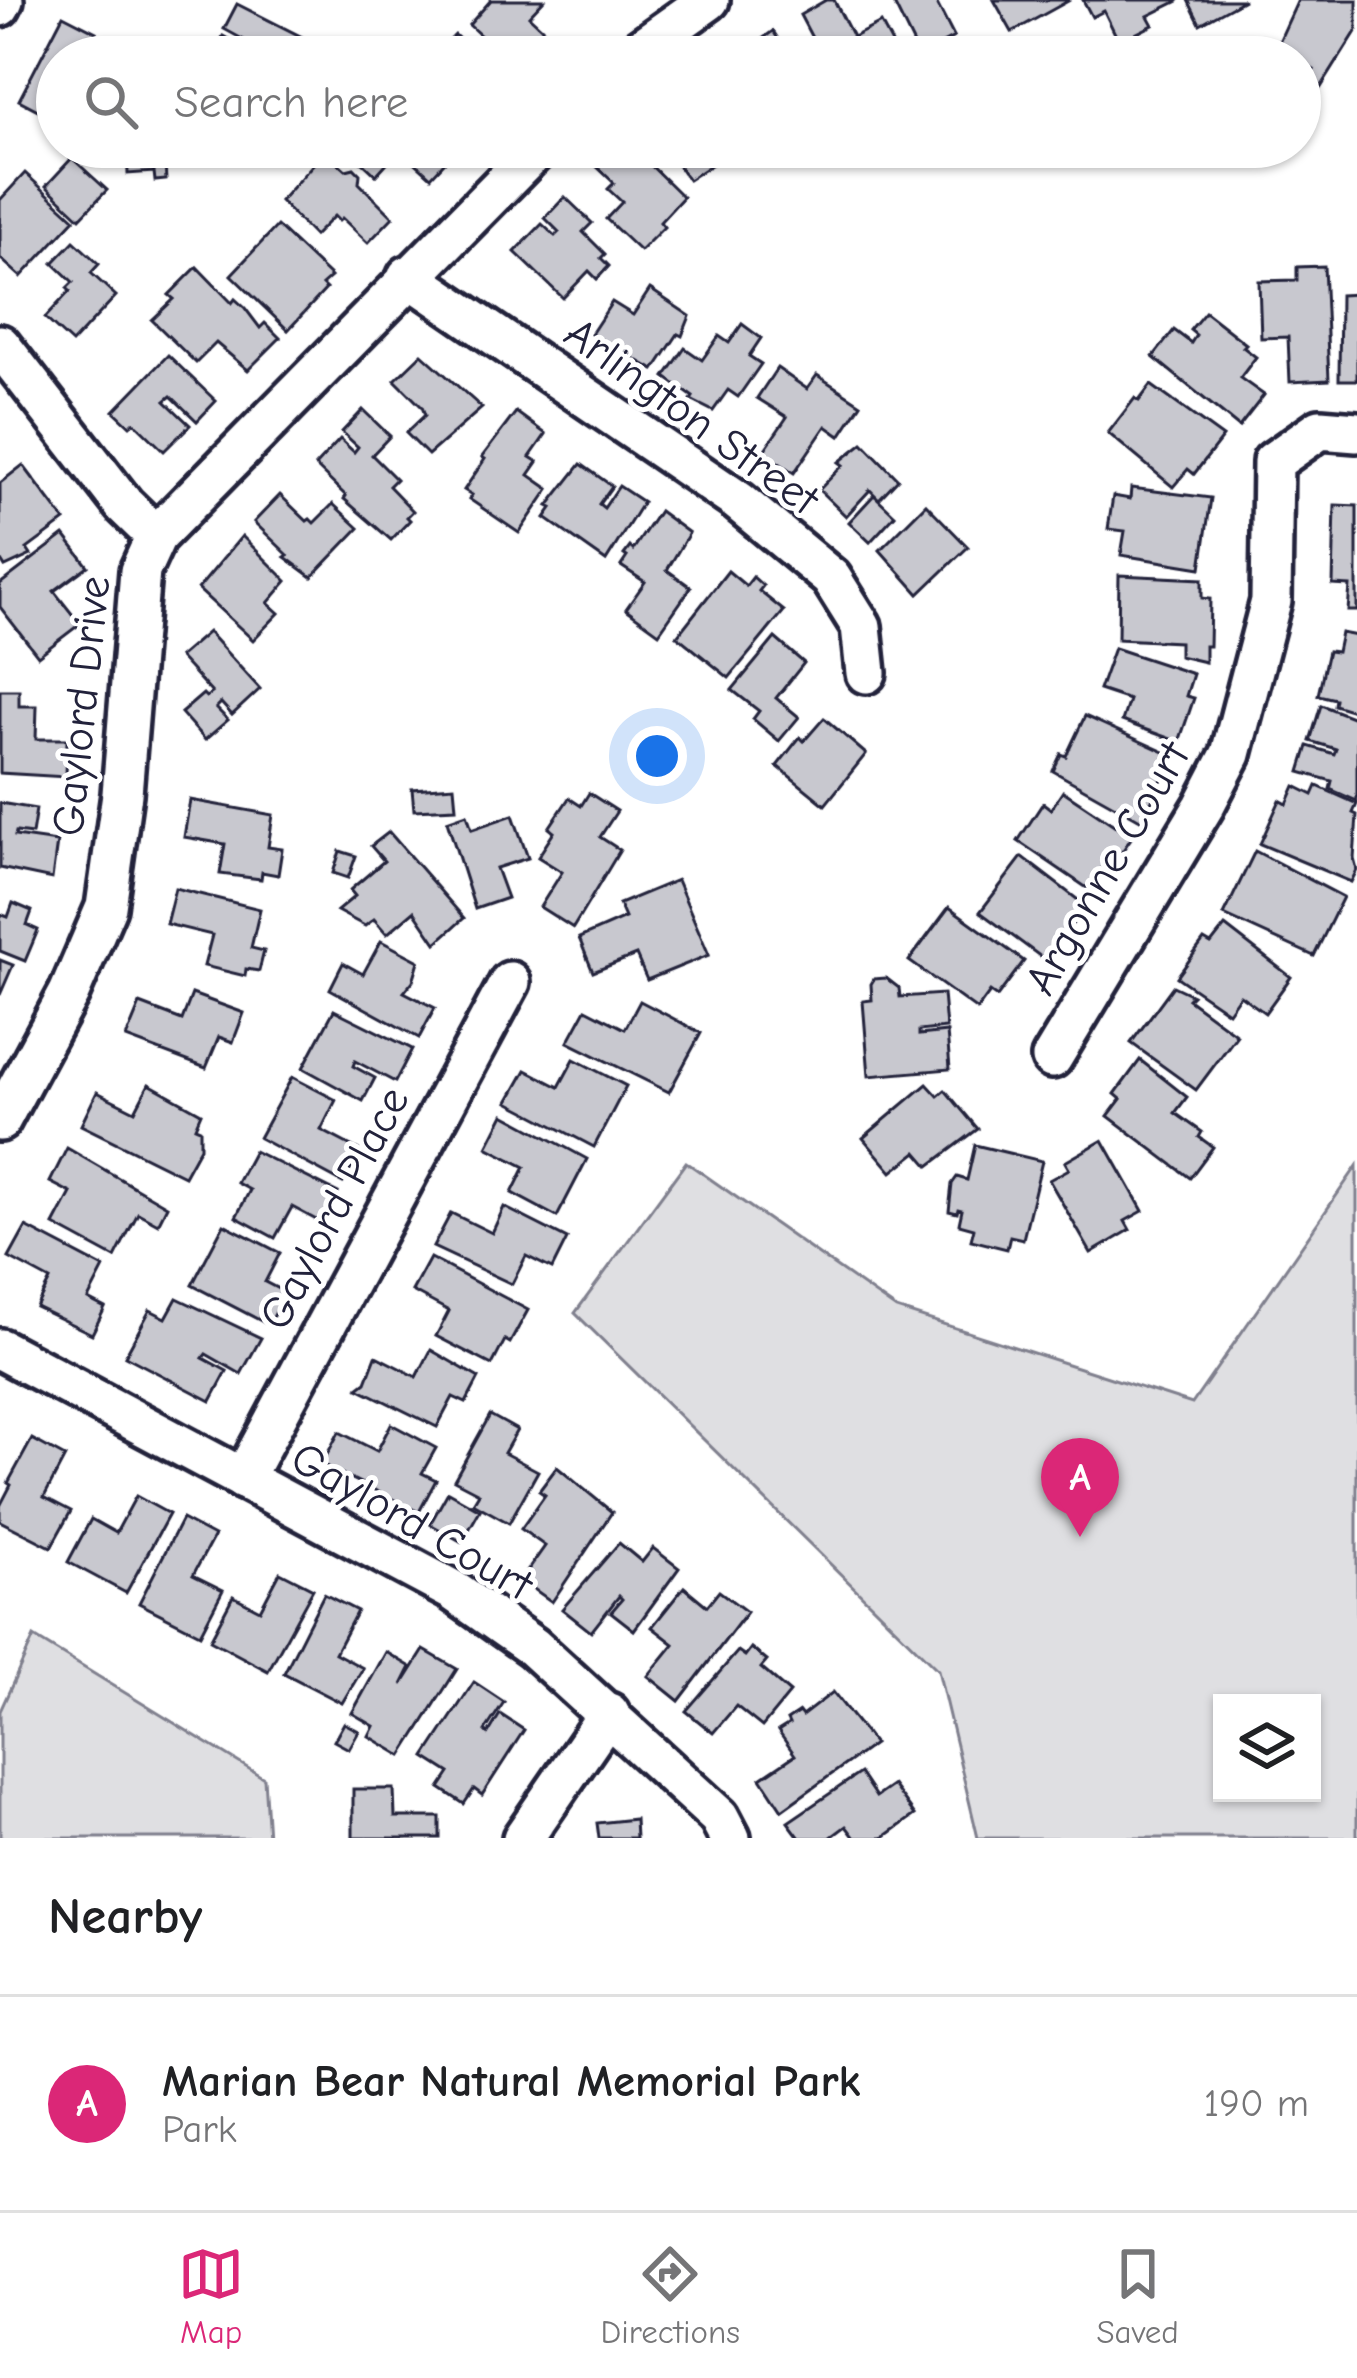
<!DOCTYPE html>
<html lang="en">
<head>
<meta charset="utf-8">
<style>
	body { margin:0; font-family:"Comic Neue",sans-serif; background:#f2f2f2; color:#202124 }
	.controls { position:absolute; right:36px; bottom:36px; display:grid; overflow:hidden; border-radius:0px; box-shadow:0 3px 9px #0004 }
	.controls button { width:108px; height:108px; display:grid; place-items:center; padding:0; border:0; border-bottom:3px solid #e0e0e0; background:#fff; color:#202124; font:60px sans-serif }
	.you { position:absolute; left:657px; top:756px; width:42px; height:42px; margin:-30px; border:9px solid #fff; border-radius:50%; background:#1a73e8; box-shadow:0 0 0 18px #1a73e833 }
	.badge { display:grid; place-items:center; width:78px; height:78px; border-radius:50%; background:#db2777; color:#fff; font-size:39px; font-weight:700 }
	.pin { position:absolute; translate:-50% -99px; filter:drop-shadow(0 3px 6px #0008) }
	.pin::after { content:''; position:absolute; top:63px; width:42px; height:36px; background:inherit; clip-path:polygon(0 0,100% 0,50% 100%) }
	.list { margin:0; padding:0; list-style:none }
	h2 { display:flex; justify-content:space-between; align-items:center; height:156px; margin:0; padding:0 48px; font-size:51px }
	h2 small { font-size:39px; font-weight:400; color:#757577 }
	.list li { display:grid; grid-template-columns:78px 1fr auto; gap:36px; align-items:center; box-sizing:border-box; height:216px; padding:0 48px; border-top:3px solid #e0e0e0 }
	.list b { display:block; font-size:45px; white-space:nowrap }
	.list p { margin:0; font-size:39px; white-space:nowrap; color:#757577 }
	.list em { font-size:39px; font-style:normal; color:#757577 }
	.icon { flex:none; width:66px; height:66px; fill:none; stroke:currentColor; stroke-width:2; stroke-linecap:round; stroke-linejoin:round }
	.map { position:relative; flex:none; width:1357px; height:1838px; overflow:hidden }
	.search { position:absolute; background:#fff; box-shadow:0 3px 9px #0004; left:36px; right:36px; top:36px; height:132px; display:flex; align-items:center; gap:30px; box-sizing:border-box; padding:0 42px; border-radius:66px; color:#757577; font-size:45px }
	.sheet { height:372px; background:#fff }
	nav { display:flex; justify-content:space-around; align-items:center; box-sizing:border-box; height:168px; border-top:3px solid #e0e0e0; background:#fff; font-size:33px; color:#757577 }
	nav a { display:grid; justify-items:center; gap:6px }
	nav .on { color:#db2777 }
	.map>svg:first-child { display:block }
	.green { fill:#dfdfe2; stroke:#80808e; stroke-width:3; fill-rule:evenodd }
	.building { fill:#c8c8cf; stroke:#22223b; stroke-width:3 }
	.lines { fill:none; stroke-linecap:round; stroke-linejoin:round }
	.street-casing { stroke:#22223b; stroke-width:48 }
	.street { stroke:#fff; stroke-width:39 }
	.labels { text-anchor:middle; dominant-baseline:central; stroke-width:10; stroke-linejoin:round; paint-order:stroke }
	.street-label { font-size:45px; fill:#22223b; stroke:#fff }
</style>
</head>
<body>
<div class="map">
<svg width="1357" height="1838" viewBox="0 0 1357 1838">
	<rect width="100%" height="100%" fill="#fff"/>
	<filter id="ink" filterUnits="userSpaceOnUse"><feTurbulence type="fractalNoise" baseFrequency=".00833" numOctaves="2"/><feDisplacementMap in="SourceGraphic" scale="24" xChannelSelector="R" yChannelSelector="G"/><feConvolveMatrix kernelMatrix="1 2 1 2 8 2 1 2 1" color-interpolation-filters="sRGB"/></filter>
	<g filter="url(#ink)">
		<g class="green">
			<path d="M686,1162L896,1309L1192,1404L1357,1166V1838H978L938,1670L575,1313ZM1222,1703H1312V1793H1222Z"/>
			<path d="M34,1637L264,1778L268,1838H0V1711Z"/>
		</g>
		<g class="building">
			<path d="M491,0H544L529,16L543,29L535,36L551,50L544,57H504L469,25Z"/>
			<path d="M826,0H834L853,37L881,23L896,51L884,57H822L800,15Z"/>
			<path d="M892,0H935L954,37L919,55Z"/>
			<path d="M994,0H1070L1012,32Z"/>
			<path d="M1083,0H1178V1L1148,16L1153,25L1119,42L1104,11L1092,17Z"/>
			<path d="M1188,0H1244L1200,24Z"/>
			<path d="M1298,0H1357V30L1320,89L1307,83L1314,70L1310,68L1304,79L1300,77V57H1272Z"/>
			<path d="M237,4L306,39L296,57H212L223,36L243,47L246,41L224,29Z"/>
			<path d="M63,15L96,32L83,57H57V120L19,100Z"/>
			<path d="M773,31L790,57H756L750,48Z"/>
			<path d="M455,35L478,57H433Z"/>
			<path d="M127,147H173H164L166,180L155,181L154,172L128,174Z"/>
			<path d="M176,147H193V156L176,157Z"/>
			<path d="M352,147H389L396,153L376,175L349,150Z"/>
			<path d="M398,147H453L456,150L431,177Z"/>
			<path d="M612,147H632L683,197L660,222L664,227L640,251L606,219L622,202L608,189L614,183L595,165Z"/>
			<path d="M666,147H712L720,159L688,180Z"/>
			<path d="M325,151L346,170L354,168L360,174L359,183L393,217L368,243L342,218L339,221L334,216L314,236L280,201Z"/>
			<path d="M72,158L107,190L80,218L46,186Z"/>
			<path d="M25,173L75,219L21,277L0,258V200Z"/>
			<path d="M565,197L592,223L583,232L605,254L601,258L609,266L597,279L589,271L563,298L515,252L542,224L555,236L559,232L545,218Z"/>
			<path d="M277,226L331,277L322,285L326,289L288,330L231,275Z"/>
			<path d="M74,241L99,264L91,273L116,296L72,343L45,318L70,291L67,288L73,282L53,263Z"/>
			<path d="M1324,266L1329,380L1290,382L1288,337L1261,338L1259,281L1297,280V267Z"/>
			<path d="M197,267L232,303L235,299L245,308L260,328L265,323L280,338L248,370L216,343L196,363L152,320L174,299L169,295Z"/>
			<path d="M650,289L690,316L682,336L678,334L654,370L591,334L612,302L633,315Z"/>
			<path d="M1357,294V380H1339L1340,295Z"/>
			<path d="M1205,312L1246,344L1243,347L1256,357L1240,378L1264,395L1239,427L1153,357L1174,330L1191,343L1196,335L1190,330Z"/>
			<path d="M742,324L761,338L749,356L761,364L738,397L728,390L713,411L691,400L693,397L665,377L685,348L702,360L719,336L729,343Z"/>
			<path d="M422,354L482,408L428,455L406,433L425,415L422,407L395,380Z"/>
			<path d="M168,355L216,401L197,421L171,396L165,401L190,425L164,451L134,422L130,426L114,411Z"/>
			<path d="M777,368L807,389L817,375L861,404L840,436L826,426L794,473L763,452L787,417L757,398Z"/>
			<path d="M1151,385L1223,437L1194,474L1188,469L1173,487L1108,433L1135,398L1139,401Z"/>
			<path d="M363,410L390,436L372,455L396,479L389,486L413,511L407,517L410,520L391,540L344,499L346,496L315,466L340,439L354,452L358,447L342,432Z"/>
			<path d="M516,412L546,434L530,457L538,462L529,475L549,489L519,533L469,499L472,495L464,490L485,459L482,457Z"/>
			<path d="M863,443L898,479L879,499L870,490L846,516L819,490L843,465L839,462Z"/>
			<path d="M581,464L612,486L599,504L604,508L619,486L643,502L606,561L545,518L552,508L548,506Z"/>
			<path d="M23,465L65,521L27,549L31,555L5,567L0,559V483Z"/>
			<path d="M1131,488L1211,498L1201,568L1121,555L1125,531L1108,529L1113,496L1130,499Z"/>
			<path d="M280,495L307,521L310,519L314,523L333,504L359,528L312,577L285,557L288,555L254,522Z"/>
			<path d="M874,495L895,515L870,542L849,522Z"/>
			<path d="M926,504L968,547L919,594L880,550Z"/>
			<path d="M1335,505L1357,506V611H1348L1350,586L1333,585Z"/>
			<path d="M659,511L689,533L667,570L691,587L659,633L626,609L645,582L621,566L627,557L624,555L630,547L633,550Z"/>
			<path d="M64,535L88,566L54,591L80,624L38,656L0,607V584Z"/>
			<path d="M242,536L287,581L268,603L279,613L253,640L198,589Z"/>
			<path d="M728,571L746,586L753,577L763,586L759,591L784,611L729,678L677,636Z"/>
			<path d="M1119,575L1202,579V598L1210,599L1209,646H1205V662L1179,656V642L1118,639Z"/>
			<path d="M208,632L260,689L232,715L221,703L216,708L228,720L205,740L181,713L203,694L206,697L212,693L179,657Z"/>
			<path d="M1341,633L1357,636V712L1334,705L1335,699L1318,695L1328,651L1337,652Z"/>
			<path d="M775,638L804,663L776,698L799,717L779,741L753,719L759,711L732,690Z"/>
			<path d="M1114,648L1193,674L1186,696L1194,698L1179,742L1122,721L1129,700L1099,690Z"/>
			<path d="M0,690H19V706H37L36,739H67L66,777L0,773Z"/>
			<path d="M1321,705L1357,719V801L1330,789L1332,781L1300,772L1308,746L1334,754L1336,749L1310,741Z"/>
			<path d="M1085,716L1173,756L1142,821L1053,771L1061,754L1066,756Z"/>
			<path d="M824,718L866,754L825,805L777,766L800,737L804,741Z"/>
			<path d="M454,786L456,808L414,810L412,789Z"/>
			<path d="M1295,786L1313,795L1317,786L1357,804L1353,813L1357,815L1354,859L1357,870L1351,882L1260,844L1280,800L1287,804Z"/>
			<path d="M1063,791L1132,837L1107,873L1101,869L1087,888L1018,841L1043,803L1051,809Z"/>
			<path d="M589,793L617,811L600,837L620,850L573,928L540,907L562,872L538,857L554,832L549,828L569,798L581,806Z"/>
			<path d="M190,800L273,815L268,847L282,849L278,875L262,872L261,879L220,874L225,844L184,837Z"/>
			<path d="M0,803L36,809L32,834L16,832L15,836L57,842L52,879L0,868Z"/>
			<path d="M467,814L472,829L513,815L528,858L496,868L507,898L475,909L447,821Z"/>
			<path d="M389,832L464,918L436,943L414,911L387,934L374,919L365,926L337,911L355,896L350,890L384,861L371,846Z"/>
			<path d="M340,851L356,856L348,878L333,873Z"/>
			<path d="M1255,851L1343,897L1314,956L1224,915Z"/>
			<path d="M1022,857L1086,906L1045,960L980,912Z"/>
			<path d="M677,880L709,955L647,980L636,955L593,972L579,938L625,918L619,904Z"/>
			<path d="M175,888L260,909L251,948L264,951L259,971L246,969L245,976L204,966L212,935L166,924Z"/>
			<path d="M13,903L32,911L27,925L38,930L25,961L0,951V914L8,917Z"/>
			<path d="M949,907L1024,961L997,997L990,992L977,1010L909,961Z"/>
			<path d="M1225,926L1291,977L1265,1013L1240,995L1228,1012L1177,977L1204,940L1211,944Z"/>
			<path d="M381,941L419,961L413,981L404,992L435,1008L419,1038L330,989L343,963L363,974Z"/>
			<path d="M0,960L13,965L0,995Z"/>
			<path d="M886,978L899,988L900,997L943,994L946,1028L919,1031V1035L947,1032L950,1069L869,1076L863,1001L872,1000L871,984L874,979Z"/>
			<path d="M1173,986L1192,995L1188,999L1237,1035L1196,1090L1131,1043Z"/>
			<path d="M192,994L244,1013L233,1042L219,1037L206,1068L126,1038L140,1004L182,1020Z"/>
			<path d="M640,1001L701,1033L669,1092L568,1042L586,1009L625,1029Z"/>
			<path d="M334,1010L412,1049L395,1082L355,1061L353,1066L375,1078L363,1101L303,1068Z"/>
			<path d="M574,1059L626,1086L594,1147L508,1102L526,1070L559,1087Z"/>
			<path d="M1140,1060L1187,1097L1175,1113L1202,1132L1199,1137L1213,1147L1190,1178L1108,1116L1121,1099L1115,1094Z"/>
			<path d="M292,1077L336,1100L321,1130L361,1151L343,1183L259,1138Z"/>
			<path d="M149,1084L201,1113L195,1127L200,1129V1147L184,1176L81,1125L97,1092L135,1111Z"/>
			<path d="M927,1084L938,1096L945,1090L978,1129L929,1166L917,1152L892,1172L863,1138Z"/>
			<path d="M504,1114L587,1159L557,1217L512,1193L525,1167L487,1147Z"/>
			<path d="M1103,1140L1143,1211L1125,1221L1130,1230L1091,1253L1049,1180L1069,1169L1065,1162Z"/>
			<path d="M975,1145L1042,1161L1023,1239L1010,1236L1007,1249L971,1240L974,1228L959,1224L962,1210L958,1209L957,1213L949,1211L952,1184L957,1177L967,1180Z"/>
			<path d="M67,1148L167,1206L158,1224L138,1213L115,1258L54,1225L71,1193L50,1182Z"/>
			<path d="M254,1151L338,1193L322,1223L292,1207L275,1238L236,1217L250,1190L237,1183Z"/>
			<path d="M504,1207L567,1239L552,1269L526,1256L512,1284L433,1247L451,1213L492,1233Z"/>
			<path d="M224,1224L280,1253L265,1282L286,1293L269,1325L192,1285Z"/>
			<path d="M26,1227L104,1268L88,1299L105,1308L92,1334L36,1307L50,1280L9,1258Z"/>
			<path d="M430,1258L528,1310L510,1343L505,1340L492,1365L436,1336L449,1311L412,1291Z"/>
			<path d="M177,1298L261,1338L241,1374L206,1354L203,1358L227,1371L211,1401L125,1356L150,1310L166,1318Z"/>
			<path d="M431,1350L479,1378L466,1403L453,1397L437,1427L358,1388L366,1382L376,1356L417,1377Z"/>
			<path d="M490,1415L517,1430L504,1453L538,1471L509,1523L473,1503L479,1493L454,1480Z"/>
			<path d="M391,1424L436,1448L422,1473L436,1480L419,1512L322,1464L339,1432L377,1451Z"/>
			<path d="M32,1439L65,1457L44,1497L71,1511L51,1547L0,1521V1506L11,1485L8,1483Z"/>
			<path d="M557,1467L612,1512L552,1602L521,1580L545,1546L521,1529L545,1495L539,1491Z"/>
			<path d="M448,1492L480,1510L462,1542L430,1524Z"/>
			<path d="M136,1496L169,1514L126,1593L68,1562L91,1519L116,1533Z"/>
			<path d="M182,1519L214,1536L193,1575L223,1590L200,1634L139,1603Z"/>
			<path d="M619,1543L642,1562L653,1548L679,1568L634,1630L611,1612L622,1599L619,1596L591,1632L562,1609Z"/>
			<path d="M280,1572L313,1589L268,1671L210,1640L233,1596L260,1610Z"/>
			<path d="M684,1587L707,1606L719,1591L747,1612L679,1701L648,1676L674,1644L652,1627Z"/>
			<path d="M324,1594L357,1611L335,1653L363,1668L342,1703L284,1673Z"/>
			<path d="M751,1648L767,1661L761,1668L790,1693L762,1727L736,1706L713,1733L686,1711L738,1651L745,1656Z"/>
			<path d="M424,1650L457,1669L402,1756L369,1736L374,1726L352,1713L386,1652L411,1667L402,1685Z"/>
			<path d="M474,1682L504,1702L485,1731L488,1734L500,1714L524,1730L482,1795L474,1789L464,1804L440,1788L450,1773L425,1757Z"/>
			<path d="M833,1692L874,1744L782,1810L761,1778L795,1755L778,1731L789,1724L787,1720L799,1712L802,1716Z"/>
			<path d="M344,1723L359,1731L349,1749L334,1741Z"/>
			<path d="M860,1773L876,1797L893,1785L915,1815L883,1838H855L846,1826L830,1838H800L788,1822Z"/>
			<path d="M353,1789H394L395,1817H440V1838H353Z"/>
			<path d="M635,1819L636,1838H599L597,1823Z"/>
		</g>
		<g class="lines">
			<g class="street-casing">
				<g id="street">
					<path d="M0,6L3,0"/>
					<path d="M629,57L709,0"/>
					<path d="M408,276L738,501L831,578L861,626L866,673"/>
					<path d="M0,345L124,505L156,536"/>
					<path d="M1052,1058L1204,806L1231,754L1271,601L1273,462L1320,429L1357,432"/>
					<path d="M0,1121L69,993L106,907L122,794L140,571L156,536L539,147"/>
					<path d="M0,1349L452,1590L533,1647L719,1817L730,1838"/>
					<path d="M243,1479L510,982"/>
					<path d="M523,1838L609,1713"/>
				</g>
			</g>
			<use href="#street" class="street"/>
		</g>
	</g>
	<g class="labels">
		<g class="street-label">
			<text transform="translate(692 416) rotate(36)">Arlington Street</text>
			<text transform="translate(81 706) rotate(-84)">Gaylord Drive</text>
			<text transform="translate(1107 868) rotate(-60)">Argonne Court</text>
			<text transform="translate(334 1208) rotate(-62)">Gaylord Place</text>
			<text transform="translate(412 1521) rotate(30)">Gaylord Court</text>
		</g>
	</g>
</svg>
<div class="controls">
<button><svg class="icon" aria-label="layers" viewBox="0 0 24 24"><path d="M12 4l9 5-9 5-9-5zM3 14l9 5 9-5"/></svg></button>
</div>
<div class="you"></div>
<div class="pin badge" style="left:1080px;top:1537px">A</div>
<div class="search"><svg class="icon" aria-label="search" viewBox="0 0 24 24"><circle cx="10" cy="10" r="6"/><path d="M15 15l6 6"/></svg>Search here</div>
</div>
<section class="sheet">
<h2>Nearby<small></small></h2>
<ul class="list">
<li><span class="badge">A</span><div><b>Marian Bear Natural Memorial Park</b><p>Park</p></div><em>190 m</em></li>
</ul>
</section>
<nav>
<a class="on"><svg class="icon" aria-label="map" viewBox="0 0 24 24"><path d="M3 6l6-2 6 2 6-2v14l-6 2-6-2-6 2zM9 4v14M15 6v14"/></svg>Map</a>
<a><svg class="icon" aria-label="directions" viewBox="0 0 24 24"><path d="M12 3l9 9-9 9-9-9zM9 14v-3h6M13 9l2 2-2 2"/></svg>Directions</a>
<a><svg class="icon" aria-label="saved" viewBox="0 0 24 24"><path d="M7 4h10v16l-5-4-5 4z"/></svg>Saved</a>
</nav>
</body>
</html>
